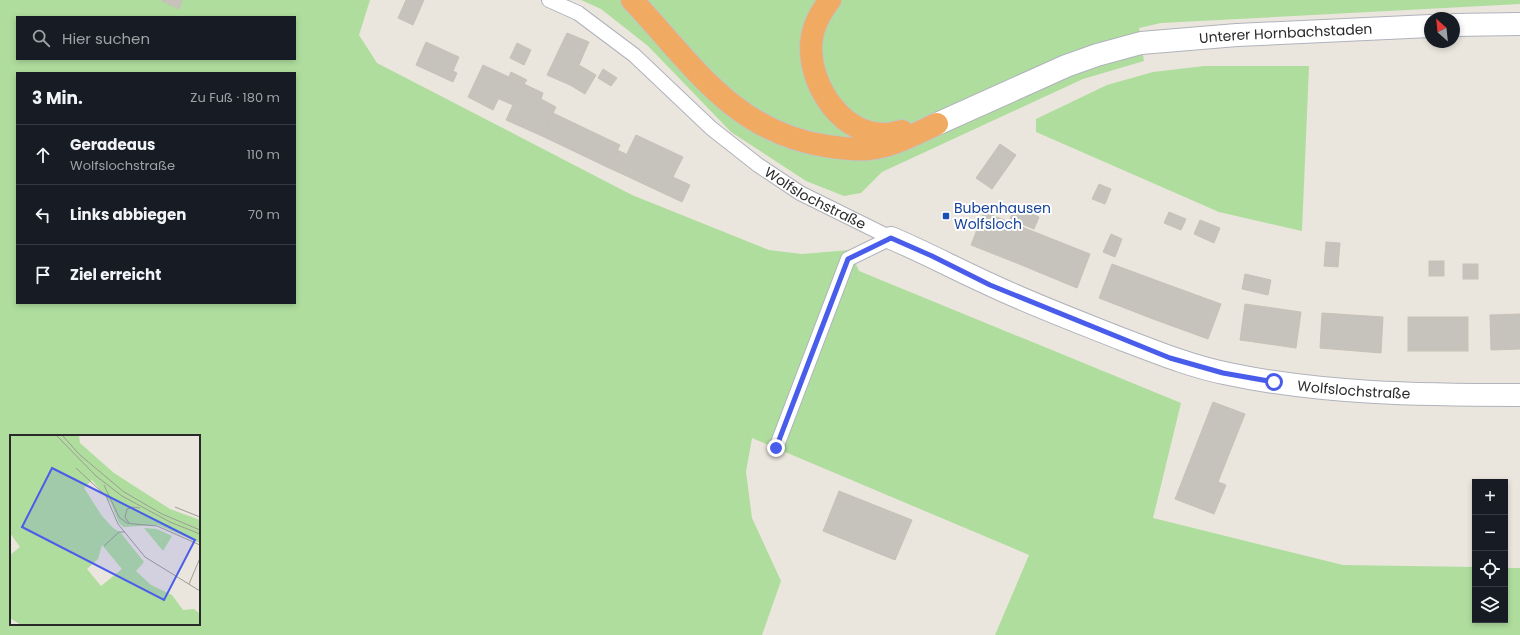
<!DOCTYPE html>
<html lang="de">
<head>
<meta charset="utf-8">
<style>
	body { margin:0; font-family:Poppins,sans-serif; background:#242831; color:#f1f3f6 }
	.controls { position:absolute; right:12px; bottom:12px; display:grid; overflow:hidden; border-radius:0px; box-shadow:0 2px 6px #0003 }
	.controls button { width:36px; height:36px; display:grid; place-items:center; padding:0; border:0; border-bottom:1px solid #363941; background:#171b24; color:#f1f3f6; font:20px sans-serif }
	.compass { position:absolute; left:1424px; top:12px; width:36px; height:36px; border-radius:50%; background:#171b24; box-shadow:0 2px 6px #0003; rotate:333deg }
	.stop { position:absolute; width:12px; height:12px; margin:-9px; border:3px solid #4a5dea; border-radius:50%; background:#fff }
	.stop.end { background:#4a5dea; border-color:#fff; box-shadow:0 1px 4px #0008 }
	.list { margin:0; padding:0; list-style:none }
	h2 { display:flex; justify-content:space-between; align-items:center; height:52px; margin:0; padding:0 16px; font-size:17px }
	h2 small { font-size:13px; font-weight:400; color:#9ea1a6 }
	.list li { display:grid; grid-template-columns:26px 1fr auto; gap:12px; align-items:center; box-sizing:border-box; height:60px; padding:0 16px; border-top:1px solid #363941 }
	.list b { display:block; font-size:15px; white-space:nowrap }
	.list p { margin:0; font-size:13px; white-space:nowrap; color:#9ea1a6 }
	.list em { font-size:13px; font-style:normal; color:#9ea1a6 }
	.icon { flex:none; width:22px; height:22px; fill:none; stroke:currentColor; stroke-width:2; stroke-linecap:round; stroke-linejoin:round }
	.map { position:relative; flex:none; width:1520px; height:635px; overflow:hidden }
	.search { position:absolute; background:#171b24; box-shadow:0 2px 6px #0003; left:16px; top:16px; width:280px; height:44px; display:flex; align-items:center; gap:10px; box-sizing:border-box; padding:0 14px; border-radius:0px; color:#9ea1a6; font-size:15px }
	.panel { position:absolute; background:#171b24; box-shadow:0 2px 6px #0003; left:16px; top:72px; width:280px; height:232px; border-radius:0px }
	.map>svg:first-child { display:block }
	.green { fill:#afdd9e; fill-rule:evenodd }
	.building { fill:#c6c3bc; stroke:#c6c2b7 }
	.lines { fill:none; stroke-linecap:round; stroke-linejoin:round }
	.service-casing { stroke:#b0b2bc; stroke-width:16 }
	.minor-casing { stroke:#b0b2bc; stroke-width:24 }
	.tertiary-casing { stroke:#b0b2bc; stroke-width:24 }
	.motorway-casing { stroke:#c3c3c3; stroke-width:24 }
	.service { stroke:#fff; stroke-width:14 }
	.minor { stroke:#fff; stroke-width:22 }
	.tertiary { stroke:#fff; stroke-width:22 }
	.motorway { stroke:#f0aa62; stroke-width:22 }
	.route { stroke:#4a5dea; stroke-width:5 }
	.transit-dot { fill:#1a4fb4; stroke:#fff; stroke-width:1.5 }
	.labels { text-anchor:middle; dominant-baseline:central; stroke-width:4; stroke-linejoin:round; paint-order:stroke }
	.street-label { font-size:14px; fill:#2a2a2a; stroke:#fff }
	.transit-label { font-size:14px; fill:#164399; stroke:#fff; text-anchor:start }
	.inset-road { fill:none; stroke:#9e9b95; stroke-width:1 }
	.view { fill:#4a5dea; fill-opacity:0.15; stroke:#4a5dea; stroke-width:2 }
	.inset-edge { fill:none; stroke:#2a2a2a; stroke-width:2 }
</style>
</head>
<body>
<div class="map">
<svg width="1520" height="635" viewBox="0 0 1520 635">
	<rect width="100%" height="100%" fill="#ebe6dd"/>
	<g class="green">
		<path d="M0,0H370L359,35L377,63L632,195L769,250L802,254L850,250L859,271L1181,403L1153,518L1343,565L1475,567V620H1505V568H1520V635H995L1029,555L752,438L746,472L752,518L781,581L762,635H0ZM17,17H295V59H17ZM17,73H295V303H17ZM11,436H199V624H11Z"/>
		<path d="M581,0H1520V4L1161,23L1139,28L1144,61L1083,79L882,172L861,193L844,196L806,181L731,132L648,46L601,9Z"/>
		<path d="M1204,66H1309L1302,231L1219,212L1036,132V119L1107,85L1153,72Z"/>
	</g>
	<g class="building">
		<path d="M162,0H182L179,9L162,1Z"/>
		<path d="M406,0H424L413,25L398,18Z"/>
		<path d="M567,33L589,42L570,85L547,75Z"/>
		<path d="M426,42L459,57L453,71L457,73L453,82L416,65Z"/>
		<path d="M517,43L531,50L524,65L510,58Z"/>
		<path d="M483,65L509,77L493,110L468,97Z"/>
		<path d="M579,65L596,75L585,94L570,85Z"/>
		<path d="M603,69L617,78L611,86L598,78Z"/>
		<path d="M511,72L527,80L524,84L543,93L541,99L556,107L542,136L506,120L513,105L499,99Z"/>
		<path d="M553,113L620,145L609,168L542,136Z"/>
		<path d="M636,135L683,157L673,177L690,185L682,202L618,172Z"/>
		<path d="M1000,144L1016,155L992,189L976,178Z"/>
		<path d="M617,150L626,154L618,172L609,168Z"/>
		<path d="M1099,184L1111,189L1105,204L1092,199Z"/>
		<path d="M1015,207L1039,217L1034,229L1010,219Z"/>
		<path d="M984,212L1037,233L1024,266L971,245Z"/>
		<path d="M1169,212L1186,219L1181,230L1164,223Z"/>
		<path d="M1200,220L1220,228L1214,243L1194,234Z"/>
		<path d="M1037,233L1090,254L1077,288L1024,266Z"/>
		<path d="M1111,234L1122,239L1115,257L1103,252Z"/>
		<path d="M1326,242L1340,243L1338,267L1324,266Z"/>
		<rect x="1429" y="261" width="15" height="15"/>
		<path d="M1112,264L1166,284L1153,319L1099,298Z"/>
		<rect x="1463" y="264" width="15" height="15"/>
		<path d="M1245,274L1271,280L1268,295L1242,289Z"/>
		<path d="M1166,284L1221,304L1208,339L1153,319Z"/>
		<path d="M1245,304L1301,312L1296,348L1240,340Z"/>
		<path d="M1322,313L1383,317L1381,353L1320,348Z"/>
		<path d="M1520,314V349L1491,350L1490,315Z"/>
		<rect x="1408" y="317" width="60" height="34"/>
		<path d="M1213,402L1245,414L1218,482L1226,485L1214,514L1175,499Z"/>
		<path d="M839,491L912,520L895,560L823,531Z"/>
	</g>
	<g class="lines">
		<g class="service-casing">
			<g id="service">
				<path id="s1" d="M549,0L578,13L634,55L711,128L758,165L800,193L891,238"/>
				<path d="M776,448L848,259L891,238"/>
			</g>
		</g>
		<g class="minor-casing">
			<g id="minor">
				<path id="s2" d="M891,238C924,252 956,269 989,284C1033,305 1079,322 1124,340C1156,352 1190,366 1224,373C1321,394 1421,395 1520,395"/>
			</g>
		</g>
		<g class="tertiary-casing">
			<g id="tertiary">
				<path d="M1454,25L1520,24"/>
				<path id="s3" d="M937,124L1066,66L1097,55L1141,43L1237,35L1430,26"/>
			</g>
		</g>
		<g class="motorway-casing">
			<g id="motorway">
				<path d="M632,0C691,62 733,132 826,146C839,148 854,150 868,149C892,147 915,134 937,124"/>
				<path d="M830,0C819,14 811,30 811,48C811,88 843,136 887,134C892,134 897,132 902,131"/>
			</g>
		</g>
		<use href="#service" class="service"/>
		<use href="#minor" class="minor"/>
		<use href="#tertiary" class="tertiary"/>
		<use href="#motorway" class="motorway"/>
	</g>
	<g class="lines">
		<path class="route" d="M776,448L848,259L891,238L932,256L990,285L1170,358L1223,373L1274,382"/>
	</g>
	<rect class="transit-dot" x="942" y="212" width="8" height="8" rx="2"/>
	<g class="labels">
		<g class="street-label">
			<text stroke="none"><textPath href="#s3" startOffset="365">Unterer Hornbachstaden</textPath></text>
			<text stroke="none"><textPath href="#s1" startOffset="334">Wolfslochstraße</textPath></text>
			<text stroke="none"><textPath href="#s2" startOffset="491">Wolfslochstraße</textPath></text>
		</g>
		<g class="transit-label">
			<text x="954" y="208">Bubenhausen<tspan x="954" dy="16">Wolfsloch</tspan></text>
		</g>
	</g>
	<g transform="translate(10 435)">
		<rect width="190" height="190" fill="#ebe6dd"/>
		<path d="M0,0H69L70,8L104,38L160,74L190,85V108L148,90L114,92L109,88L101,68L82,45L74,53L92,81L103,93L110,97L134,127L126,136L141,150L162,160L173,175L184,174L190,179V190H11L0,183V120L10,112L0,98ZM92,110L112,134L91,151L77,134L88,124ZM134,93L147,94L162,101L153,116Z" fill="#afdd9e" fill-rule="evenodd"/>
		<path class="inset-road" d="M46,0L86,41L112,61L160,87L190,99M52,0L70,20L114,57L152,79L190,95M66,33L96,61L108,89L135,122L190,156M94,50L109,82L117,88L124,89M165,72L190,82M119,88L115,82L117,74L122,72L130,73M124,89L147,91L190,110M94,111L109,97H115M179,149L190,123"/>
		<path class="view" d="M42,33L185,105L154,165L12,92Z"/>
		<rect width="190" height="190" class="inset-edge"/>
	</g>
</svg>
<div class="controls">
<button>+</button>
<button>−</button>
<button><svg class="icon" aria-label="locate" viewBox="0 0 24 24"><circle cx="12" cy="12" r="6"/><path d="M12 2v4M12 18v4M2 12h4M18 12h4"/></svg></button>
<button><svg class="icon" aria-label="layers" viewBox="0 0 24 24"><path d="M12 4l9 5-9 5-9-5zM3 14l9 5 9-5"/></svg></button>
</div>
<svg class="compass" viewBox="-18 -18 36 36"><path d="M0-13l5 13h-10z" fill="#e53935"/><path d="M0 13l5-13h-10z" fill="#9ea1a6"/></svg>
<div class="stop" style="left:1274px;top:382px"></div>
<div class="stop end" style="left:776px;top:448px"></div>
<div class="search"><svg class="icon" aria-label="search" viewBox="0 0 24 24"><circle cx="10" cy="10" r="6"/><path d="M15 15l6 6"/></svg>Hier suchen</div>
<section class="panel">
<h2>3 Min.<small>Zu Fuß · 180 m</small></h2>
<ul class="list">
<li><svg class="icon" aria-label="ahead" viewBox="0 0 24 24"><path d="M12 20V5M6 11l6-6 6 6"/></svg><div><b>Geradeaus</b><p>Wolfslochstraße</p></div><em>110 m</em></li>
<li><svg class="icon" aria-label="left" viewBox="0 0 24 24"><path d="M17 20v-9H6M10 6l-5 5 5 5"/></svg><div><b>Links abbiegen</b></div><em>70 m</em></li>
<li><svg class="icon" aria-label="arrive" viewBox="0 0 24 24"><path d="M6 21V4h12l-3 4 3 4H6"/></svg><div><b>Ziel erreicht</b></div></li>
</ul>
</section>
</div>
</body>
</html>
